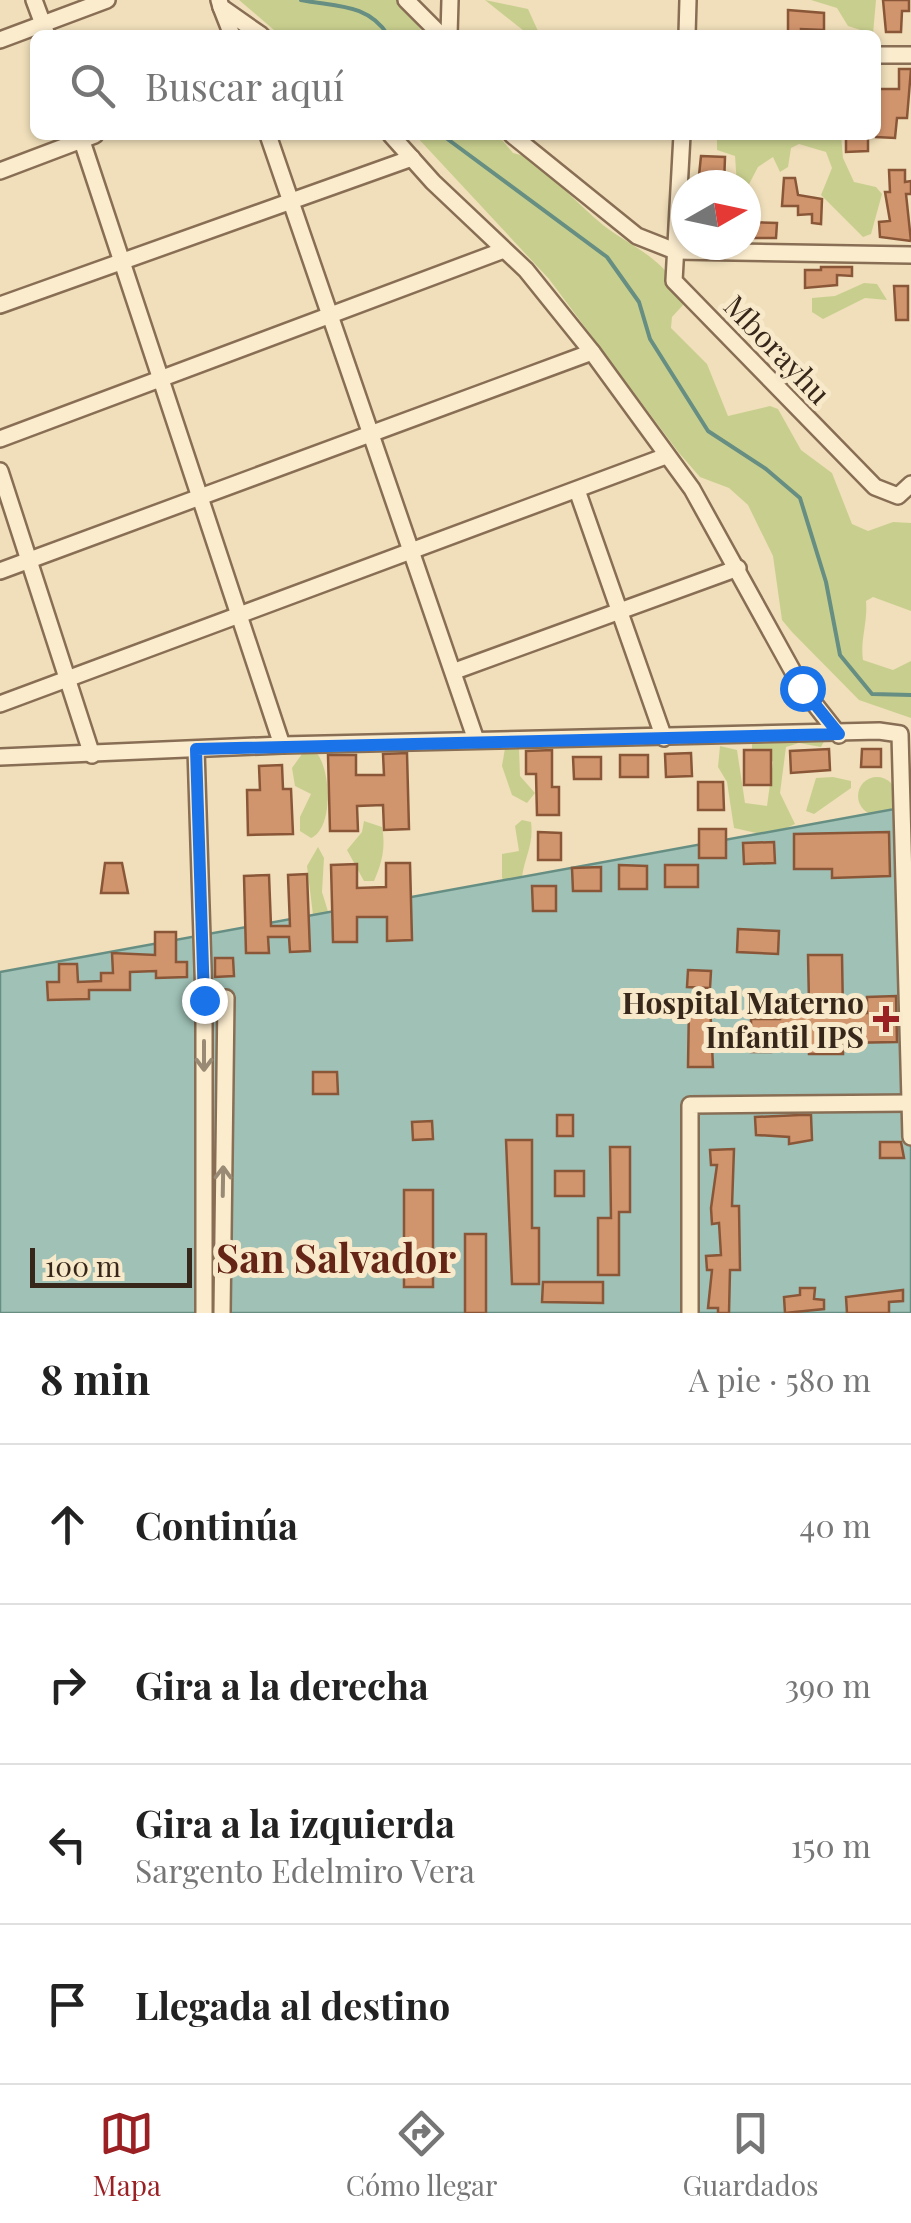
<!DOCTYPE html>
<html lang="es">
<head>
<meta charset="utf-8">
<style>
	body { margin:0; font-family:"Playfair Display",serif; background:#f6f6f6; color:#222 }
	.compass { position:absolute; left:671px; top:170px; width:90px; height:90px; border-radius:50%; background:#fff; box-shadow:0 2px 8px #0004; rotate:81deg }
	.scale { position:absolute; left:30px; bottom:25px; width:162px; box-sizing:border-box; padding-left:10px; border:5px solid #36271a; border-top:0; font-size:28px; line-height:35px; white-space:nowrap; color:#36271a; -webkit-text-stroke:8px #f7e9ca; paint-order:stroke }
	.stop { position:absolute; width:30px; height:30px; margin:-22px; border:8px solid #1a73e8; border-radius:50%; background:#fff }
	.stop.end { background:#1a73e8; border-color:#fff; box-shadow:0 2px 10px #0008 }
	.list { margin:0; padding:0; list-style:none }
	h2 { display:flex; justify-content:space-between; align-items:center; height:130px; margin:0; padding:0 40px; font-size:42px }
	h2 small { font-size:32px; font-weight:400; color:#767676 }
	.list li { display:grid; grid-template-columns:65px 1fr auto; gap:30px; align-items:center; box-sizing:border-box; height:160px; padding:0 40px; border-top:2px solid #e0e0e0 }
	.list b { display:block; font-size:38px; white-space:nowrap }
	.list p { margin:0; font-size:32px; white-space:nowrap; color:#767676 }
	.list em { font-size:32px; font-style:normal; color:#767676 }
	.icon { flex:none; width:55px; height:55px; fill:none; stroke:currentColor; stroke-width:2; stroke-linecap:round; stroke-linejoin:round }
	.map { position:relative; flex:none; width:911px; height:1313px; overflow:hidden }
	.search { position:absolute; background:#fff; box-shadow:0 2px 8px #0004; left:30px; right:30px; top:30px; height:110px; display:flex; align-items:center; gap:25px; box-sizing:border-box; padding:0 35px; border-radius:15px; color:#767676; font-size:38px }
	.sheet { height:770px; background:#fff }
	nav { display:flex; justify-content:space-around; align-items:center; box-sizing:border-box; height:140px; border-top:2px solid #e0e0e0; background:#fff; font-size:28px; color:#767676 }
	nav a { display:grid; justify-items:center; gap:5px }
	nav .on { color:#9b2023 }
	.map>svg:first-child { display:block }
	.green { fill:#c8cf8e }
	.water { fill:#9fc1b6; stroke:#668e83; stroke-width:2.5 }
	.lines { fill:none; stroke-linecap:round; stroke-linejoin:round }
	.stream { stroke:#668e83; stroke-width:4 }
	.building { fill:#d1956d; stroke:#895638; stroke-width:2.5 }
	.minor-casing { stroke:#886e54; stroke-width:20 }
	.minor { stroke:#fbecce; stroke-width:15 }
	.oneway { stroke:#988a74 }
	.route { stroke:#1a73e8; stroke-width:12 }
	.poi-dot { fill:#9b2023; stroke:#f7e9ca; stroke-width:4 }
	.labels { text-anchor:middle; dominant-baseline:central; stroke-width:10; stroke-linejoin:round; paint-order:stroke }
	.street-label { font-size:30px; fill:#36271a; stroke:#f7e9ca }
	.poi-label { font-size:30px; font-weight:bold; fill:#36271a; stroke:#f7e9ca; text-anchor:end }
	.district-label { font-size:40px; font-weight:bold; fill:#652516; stroke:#f7e9ca }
</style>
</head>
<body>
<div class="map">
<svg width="911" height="1313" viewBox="0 0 911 1313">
	<rect width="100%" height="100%" fill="#f0dfba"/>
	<g class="green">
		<path d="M239,0H398L425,35H293L274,30Z"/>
		<path d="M485,0L528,9L538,31L529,35Z"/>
		<path d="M811,0H876L873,34L848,26L837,8Z"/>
		<path d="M415,135H498L513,153L528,157C554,178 578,204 603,225C634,249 673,261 683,305L672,317L671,328L707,364L728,416L770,406L778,409L801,450L832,473L852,524L868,531L893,522L911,523V611L873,597L866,601C868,622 860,641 863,660L893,670L911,661V718L859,700L792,632L782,620L773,556L748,505L729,488L700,477L679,453L549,279Z"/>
		<path d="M717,135H841L843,158L854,182L876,187L882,194L871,234L863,237L821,195L832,168L826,152L799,144L791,148L788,167L780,172L773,157L758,167L746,190V185H737L735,156L717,150Z"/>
		<path d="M864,283L877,284L887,300L865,298L823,319L812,312V298L835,296Z"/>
		<path d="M752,736L826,738L821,747L799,743L786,747L780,793L795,824L770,836L734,828L727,782L718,767L720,746L737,750L745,803L767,806L773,762L765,752L752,749Z"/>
		<path d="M505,748L519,749L520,776L535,793L527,803L512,795L502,766Z"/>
		<path d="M316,752C331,769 334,828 311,838L300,831V817L311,794L295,786L292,768L302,754Z"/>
		<circle cx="877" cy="796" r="19"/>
		<path d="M833,777L851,781V788L814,814L806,811L816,778Z"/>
		<path d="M522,820L531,822C534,844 525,856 522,877L508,884L502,878V854L519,851L515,826Z"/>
		<path d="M364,821L382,827C386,847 382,863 374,881H364L347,850L362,832Z"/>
		<path d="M318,847L324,858L322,892L330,918L314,923L307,866Z"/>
	</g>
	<path class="water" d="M911,806V1313H0V972Z"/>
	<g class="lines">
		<g class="stream">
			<path d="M301,0C336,7 367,3 388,35"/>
			<path d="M442,135L607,257L639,302L650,339L708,431L766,469L800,498L826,582L840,655L872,694L911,695"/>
		</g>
	</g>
	<g class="building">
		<path d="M883,0H909V11H902L901,32H886Z"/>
		<path d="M788,10L824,13V30L801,29V35H788Z"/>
		<path d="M899,69H911L907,118H897L895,138L876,137V89H899Z"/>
		<path d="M868,137V151L846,152V138Z"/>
		<path d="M701,156L725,157L724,185H698Z"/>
		<path d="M889,170H905V182L911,181V194H906L911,241L880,237L879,222L890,221L885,192H890Z"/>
		<path d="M784,178H795L798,195L822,199L821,224L812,223V214L798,215V206H782Z"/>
		<path d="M747,222L777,223L776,238H747Z"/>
		<path d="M821,267H852V276L837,275V285L805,288V270H821Z"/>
		<path d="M894,286H908V320H896Z"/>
		<path d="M829,749L830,770L791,773L790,751Z"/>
		<path d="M862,749H881V767H861Z"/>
		<path d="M552,750V787H559V815H537L536,774H526V751Z"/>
		<rect x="744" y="750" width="27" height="35"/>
		<path d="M407,753L409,829L384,830L383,805L357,806L358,831H330L328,755H356V775H384L383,754Z"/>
		<path d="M691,753L692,776L666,777L665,754Z"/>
		<rect x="620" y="755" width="28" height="22"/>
		<path d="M573,757H601V779H574Z"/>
		<path d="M282,765L283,789H291L293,834L248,835L247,790H260L259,766Z"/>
		<path d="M698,782H723L724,810H698Z"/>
		<rect x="699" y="829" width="27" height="29"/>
		<path d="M538,832L561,833V860H538Z"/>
		<path d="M889,832L890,876L832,878V869H794V834Z"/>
		<path d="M774,842L775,863L744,864L743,843Z"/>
		<path d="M105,863H122L128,893H101Z"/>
		<path d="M386,863H410L412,940L387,941V917H357V942H333L331,865L357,864V888L386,887Z"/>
		<path d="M619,865L647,866V889H619Z"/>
		<rect x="665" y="865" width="33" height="22"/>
		<path d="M601,867V891H573L572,868Z"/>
		<path d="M307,874L310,951L290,952L289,937H268L269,953H246L244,876L269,875L271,926H290L288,875Z"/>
		<path d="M532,886H556V911H533Z"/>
		<path d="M738,929L779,931L778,954L737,952Z"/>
		<path d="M155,932H176V962H187V977L156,978V971L130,972V990H89V999L48,1000L47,982H59V964H77L78,982L101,981V973H113L112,953L155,955Z"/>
		<path d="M808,955H842L843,1014L867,1013V997L896,996L897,1042L843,1043V1054H809V1035H771V1052H751V1019H780V1003L809,1002Z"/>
		<path d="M215,958H233L234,976L215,977Z"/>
		<path d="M688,970L711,971L710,988L687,987Z"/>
		<path d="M710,1004L713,1067H688L689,1005Z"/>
		<path d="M313,1072H337L338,1094H313Z"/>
		<rect x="557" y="1115" width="16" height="21"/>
		<path d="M800,1115H811L812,1140L789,1144V1137L756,1135L755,1117Z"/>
		<path d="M432,1121L433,1139L413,1140L412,1122Z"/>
		<path d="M506,1140H532V1228H539V1284H512Z"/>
		<path d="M880,1142H901L904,1158H880Z"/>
		<path d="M610,1147H630V1212H619V1275H598V1218H611Z"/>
		<path d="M734,1149L732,1206H739L740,1270H730L729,1313H718V1308H708L712,1270H707L706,1256L721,1255L719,1223L712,1224L711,1208L717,1165H711L710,1150Z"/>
		<rect x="555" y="1171" width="29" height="25"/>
		<rect x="404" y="1190" width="29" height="97"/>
		<rect x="465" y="1234" width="21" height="79"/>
		<path d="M543,1282H603V1303L542,1302Z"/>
		<path d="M800,1288H815L814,1299L824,1300V1309L785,1313L784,1297L800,1295Z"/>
		<path d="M903,1290V1301L889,1302V1313H847L846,1297Z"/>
	</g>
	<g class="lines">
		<g class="minor-casing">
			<g id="minor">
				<path d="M34,0L47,35"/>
				<path d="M219,0L221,7L261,35"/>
				<path d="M406,0L441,35"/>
				<path d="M221,7L232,35"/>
				<path d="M449,35L450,0"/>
				<path d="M687,35L688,0"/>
				<path d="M0,40L107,0"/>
				<path d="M876,55H911"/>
				<path d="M80,135L282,745"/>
				<path d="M268,135L476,740"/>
				<path d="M391,135L433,182L526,270L592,352L692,489L802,688L839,735"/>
				<path d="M512,135L637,236L675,251L911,255"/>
				<path d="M682,135L674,281L875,487L898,496L911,484"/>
				<path d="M0,171L95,135"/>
				<path d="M0,305L412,158"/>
				<path d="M0,439L504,250"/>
				<path d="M0,471L92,755"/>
				<path d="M578,493L664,738"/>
				<path d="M0,571L592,352"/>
				<path d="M455,671L738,568"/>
				<path d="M0,704L666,456"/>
				<path d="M196,749L204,1000V1313"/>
				<path d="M0,757L282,745L879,731L900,734L911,1137"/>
				<path d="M204,1000L226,998L222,1313"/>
				<path d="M690,1313V1105L911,1103"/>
			</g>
		</g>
		<use href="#minor" class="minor"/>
	</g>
	<defs><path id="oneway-shaft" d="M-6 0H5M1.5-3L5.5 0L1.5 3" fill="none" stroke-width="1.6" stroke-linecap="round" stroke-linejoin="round" transform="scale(2.5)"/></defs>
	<g class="oneway">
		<use href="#oneway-shaft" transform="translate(204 1056) rotate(90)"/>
		<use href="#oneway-shaft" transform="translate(223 1181) rotate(-89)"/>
	</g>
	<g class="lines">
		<path class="route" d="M204,1000L196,749L839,734L802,688"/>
	</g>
	<path class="poi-dot" d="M881 1004h10v10h10v10h-10v10h-10v-10h-10v-10h10z"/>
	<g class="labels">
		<g class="street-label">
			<text transform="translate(778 349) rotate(46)">Mborayhu</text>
		</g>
		<g class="poi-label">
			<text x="864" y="1002">Hospital Materno<tspan x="864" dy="34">Infantil IPS</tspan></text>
		</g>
		<g class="district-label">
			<text x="336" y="1256">San Salvador</text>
		</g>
	</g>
</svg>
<svg class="compass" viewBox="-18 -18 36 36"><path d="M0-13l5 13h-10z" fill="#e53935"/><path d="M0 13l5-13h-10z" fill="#767676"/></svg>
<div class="scale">100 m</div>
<div class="stop" style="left:802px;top:688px"></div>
<div class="stop end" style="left:204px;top:1000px"></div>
<div class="search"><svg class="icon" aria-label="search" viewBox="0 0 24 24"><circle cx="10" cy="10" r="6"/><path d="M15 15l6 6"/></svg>Buscar aquí</div>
</div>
<section class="sheet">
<h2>8 min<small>A pie · 580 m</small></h2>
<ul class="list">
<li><svg class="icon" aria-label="ahead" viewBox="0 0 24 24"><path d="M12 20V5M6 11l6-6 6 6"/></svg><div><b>Continúa</b></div><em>40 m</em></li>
<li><svg class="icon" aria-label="right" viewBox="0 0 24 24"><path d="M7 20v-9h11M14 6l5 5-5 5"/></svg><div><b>Gira a la derecha</b></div><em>390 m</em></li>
<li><svg class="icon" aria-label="left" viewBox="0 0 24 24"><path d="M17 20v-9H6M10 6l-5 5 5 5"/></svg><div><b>Gira a la izquierda</b><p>Sargento Edelmiro Vera</p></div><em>150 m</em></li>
<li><svg class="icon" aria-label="arrive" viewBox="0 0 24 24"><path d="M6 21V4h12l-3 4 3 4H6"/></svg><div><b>Llegada al destino</b></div></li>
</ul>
</section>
<nav>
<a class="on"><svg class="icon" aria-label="map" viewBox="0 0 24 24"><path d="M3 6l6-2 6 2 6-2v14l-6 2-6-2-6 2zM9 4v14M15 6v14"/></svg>Mapa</a>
<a><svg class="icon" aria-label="directions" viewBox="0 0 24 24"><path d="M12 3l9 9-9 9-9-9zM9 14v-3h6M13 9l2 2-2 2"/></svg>Cómo llegar</a>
<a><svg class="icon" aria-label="saved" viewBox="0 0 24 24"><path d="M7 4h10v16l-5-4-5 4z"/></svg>Guardados</a>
</nav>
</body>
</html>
